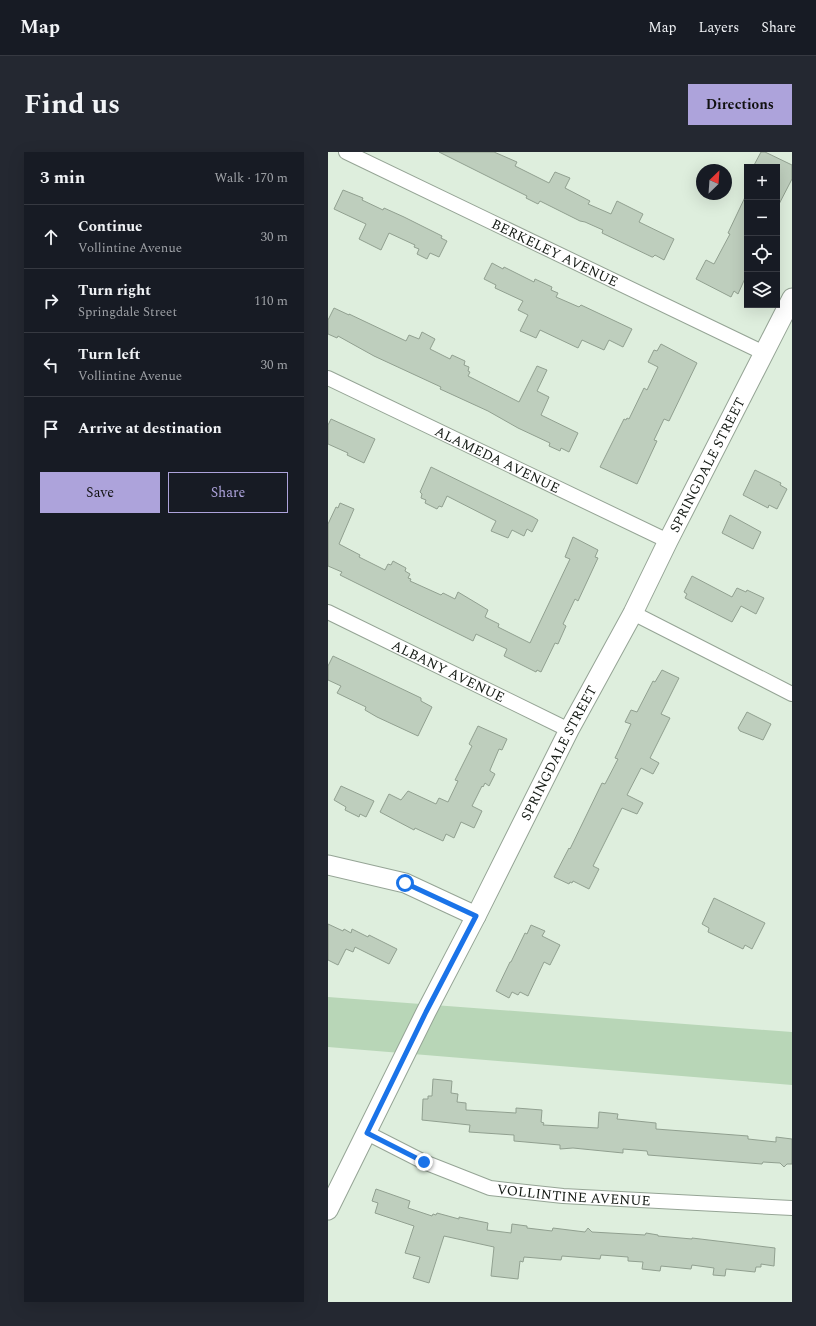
<!DOCTYPE html>
<html lang="en">
<head>
<meta charset="utf-8">
<style>
	body { margin:0; font-family:Spectral,serif; background:#242831; color:#f1f3f6 }
	.controls { position:absolute; right:12px; top:12px; display:grid; overflow:hidden; border-radius:0px; box-shadow:0 4px 16px #0002 }
	.controls button { width:36px; height:36px; display:grid; place-items:center; padding:0; border:0; border-bottom:1px solid #363941; background:#171b24; color:#f1f3f6; font:20px sans-serif }
	.compass { position:absolute; left:368px; top:12px; width:36px; height:36px; border-radius:50%; background:#171b24; box-shadow:0 4px 16px #0002; rotate:25deg }
	.stop { position:absolute; width:12px; height:12px; margin:-9px; border:3px solid #1a73e8; border-radius:50%; background:#fff }
	.stop.end { background:#1a73e8; border-color:#fff; box-shadow:0 1px 4px #0008 }
	.list { margin:0; padding:0; list-style:none }
	h2 { display:flex; justify-content:space-between; align-items:center; height:52px; margin:0; padding:0 16px; font-size:17px }
	h2 small { font-size:13px; font-weight:400; color:#9ea1a6 }
	.list li { display:grid; grid-template-columns:26px 1fr auto; gap:12px; align-items:center; box-sizing:border-box; height:64px; padding:0 16px; border-top:1px solid #363941 }
	.list b { display:block; font-size:15px; white-space:nowrap }
	.list p { margin:0; font-size:13px; white-space:nowrap; color:#9ea1a6 }
	.list em { font-size:13px; font-style:normal; color:#9ea1a6 }
	.actions { display:flex; gap:8px; padding:12px 16px }
	.actions a { flex:1; padding:9px 0; border:1px solid #ada3db; border-radius:0px; text-align:center; font-size:14px; color:#ada3db }
	.actions .main { background:#ada3db; color:#111 }
	.icon { flex:none; width:22px; height:22px; fill:none; stroke:currentColor; stroke-width:2; stroke-linecap:round; stroke-linejoin:round }
	.map { position:relative; flex:none; width:464px; height:1150px; overflow:hidden; border-radius:0px }
	header { display:flex; align-items:center; gap:24px; box-sizing:border-box; height:56px; padding:0 20px; background:#171b24; border-bottom:1px solid #363941 }
	header strong { font-size:19px }
	nav { display:flex; gap:22px; margin-inline-start:auto; font-size:14px }
	.intro { display:flex; align-items:center; justify-content:space-between; box-sizing:border-box; height:96px; padding:0 24px }
	h1 { margin:0; font-size:28px }
	.button { padding:10px 18px; border-radius:0px; background:#ada3db; color:#111; font-size:14px; font-weight:700 }
	main { display:flex; gap:24px; padding:0 24px }
	aside { flex:1; background:#171b24; border-radius:0px; box-shadow:0 4px 16px #0002 }
	.map>svg:first-child { display:block }
	.green { fill:#b8d6b7 }
	.building { fill:#becebd; stroke:#91a090 }
	.lines { fill:none; stroke-linecap:round; stroke-linejoin:round }
	.street-casing { stroke:#95a495; stroke-width:16 }
	.secondary-casing { stroke:#95a495; stroke-width:21 }
	.street { stroke:#fff; stroke-width:14 }
	.secondary { stroke:#fff; stroke-width:19 }
	.route { stroke:#1a73e8; stroke-width:5 }
	.labels { text-anchor:middle; dominant-baseline:central; stroke-width:3; stroke-linejoin:round; paint-order:stroke }
	.street-label { font-size:14px; fill:#141a14; stroke:#fff }
</style>
</head>
<body>
<header>
<strong>Map</strong>
<nav><a>Map</a><a>Layers</a><a>Share</a></nav>
</header>
<div class="intro"><h1>Find us</h1><a class="button">Directions</a></div>
<main>
<aside>
<h2>3 min<small>Walk · 170 m</small></h2>
<ul class="list">
<li><svg class="icon" aria-label="ahead" viewBox="0 0 24 24"><path d="M12 20V5M6 11l6-6 6 6"/></svg><div><b>Continue</b><p>Vollintine Avenue</p></div><em>30 m</em></li>
<li><svg class="icon" aria-label="right" viewBox="0 0 24 24"><path d="M7 20v-9h11M14 6l5 5-5 5"/></svg><div><b>Turn right</b><p>Springdale Street</p></div><em>110 m</em></li>
<li><svg class="icon" aria-label="left" viewBox="0 0 24 24"><path d="M17 20v-9H6M10 6l-5 5 5 5"/></svg><div><b>Turn left</b><p>Vollintine Avenue</p></div><em>30 m</em></li>
<li><svg class="icon" aria-label="arrive" viewBox="0 0 24 24"><path d="M6 21V4h12l-3 4 3 4H6"/></svg><div><b>Arrive at destination</b></div></li>
</ul>
<div class="actions"><a class="main">Save</a><a>Share</a></div>
</aside>
<div class="map">
<svg width="464" height="1150" viewBox="0 0 464 1150">
	<rect width="100%" height="100%" fill="#deeedd"/>
	<path class="green" d="M0,845L464,880V933L0,895Z"/>
	<g class="building">
		<path d="M111,0H166L189,10L187,14L221,31L227,20L242,26L237,36L262,49L260,52L283,62L289,49L315,62L311,70L346,87L336,108L327,103L325,105H324L274,81L275,78L257,70L252,69L212,49L210,52L198,46L199,44Z"/>
		<path d="M433,0H437L464,13V27L449,56V15H425Z"/>
		<path d="M15,38L35,46L34,48L55,58L56,56L76,65L114,84L113,86L119,89L111,105L102,101L99,107L89,102L91,97L86,95L87,93L61,81L53,98L31,87L38,72L6,57Z"/>
		<path d="M419,41V122L410,142L406,139L403,145L368,127L378,108L386,112L402,82L400,81Z"/>
		<path d="M164,111L175,117L176,115L206,130L207,127L224,135L223,138L230,141L228,145L251,155L253,153L304,177L295,195L281,188L276,198L254,188L250,196L212,178L208,186L192,179L200,163L190,158L195,149L167,136L168,133L156,127Z"/>
		<path d="M6,156L21,163V162L78,189L81,183L91,187L94,180L107,187L102,197L122,207L124,203L137,209L136,213L141,215L140,219L142,220L140,224L191,250L209,214L219,218L209,239L221,245L213,263L250,281L241,300L233,296L232,299L221,294L222,291L190,276L160,259L112,237L113,235L46,204L10,184L9,186L0,182V168Z"/>
		<path d="M333,192L369,211L341,269L336,267L326,288L329,289L309,332L272,315L296,267L298,268L299,266L301,267L316,236L319,238L330,215L320,210L326,198L329,199Z"/>
		<path d="M3,267L47,287L36,311L19,303L20,301L0,292V273Z"/>
		<path d="M103,315L205,365L210,368L204,380L199,377L196,384L184,378L180,386L163,379L168,369L119,344L114,355L111,354L109,357L97,351L98,348L93,346L94,342L92,340Z"/>
		<path d="M427,318L453,331L452,333L459,337L449,357L441,353L440,356L415,343Z"/>
		<path d="M12,351L26,357L11,392L32,403L31,405L57,418L60,412L63,413L65,409L78,416L77,419L82,422L80,426L83,427L82,429L113,443L115,441L127,447L130,440L160,458L157,465L171,472L170,475L202,491L242,407L237,405L245,385L270,398L267,405L270,406L250,449L247,447L235,472L238,474L230,492L227,491L213,520L209,518L208,520L176,504L179,497L148,482L145,489L12,423L14,420L0,414V372L8,355L10,356Z"/>
		<path d="M402,363L433,380L425,397L394,381Z"/>
		<path d="M364,424L404,445L409,436L418,440L419,438L436,446L428,462L413,454L404,470L357,446L359,442L356,440Z"/>
		<path d="M5,504L93,546V549L104,555L90,584L49,565L37,558L38,555L9,541L13,534L0,528V514Z"/>
		<path d="M334,518L351,526L333,562L342,566L322,606L331,611L325,622L313,616L299,643L315,651L309,662L294,656L265,714L271,717L261,737L245,729L244,731L242,730L241,732L226,725L241,696L242,697L274,631L277,632L290,607L287,606L303,572L297,570L303,558L309,560L325,529L327,530Z"/>
		<path d="M419,560L443,572L435,588L412,579L410,576Z"/>
		<path d="M150,574L179,587L174,598L171,597L162,618V619L167,622L161,634L157,631L155,635L154,634L144,654L154,659L146,676L133,670L126,686L118,682L115,689L87,676L86,678L52,660L61,642L73,648L80,639L108,652L111,646L120,650L130,629L127,628L144,594L141,592Z"/>
		<path d="M13,634L46,649L38,665L32,662L31,665L17,658L18,655L6,648Z"/>
		<path d="M386,746L437,771L424,797L417,793L415,797L380,780L381,776L374,772Z"/>
		<path d="M0,772L15,779L16,777L23,781L24,777L40,785L41,783L69,797L61,812L27,795L25,800L18,797L10,813L0,808Z"/>
		<path d="M203,773L217,779L214,784L232,793L222,813L216,810L200,844L192,840L190,843L184,840L181,846L168,839L182,810H183L197,781L199,782Z"/>
		<path d="M105,927L124,929L123,941L130,942L129,950L138,951V958L188,961V956L214,958L213,970L216,971L215,973L270,976L271,960L290,962L289,967L328,971V977L420,984V987L448,990V985L464,987V1012H459L456,1015L452,1011L435,1010L434,1012L320,1003L319,999L295,997V1001L245,996L232,997V993L186,989V983L141,980L142,973L94,968L95,947H100V944H104Z"/>
		<path d="M48,1037L82,1049L80,1056L104,1064L105,1062L108,1063L109,1061L131,1067V1065L160,1071L159,1078L183,1081L184,1072L199,1074V1076L224,1079L225,1076L257,1080L260,1076L264,1080L317,1083L318,1081L330,1083V1084L364,1087V1086L447,1096L446,1114L433,1112V1115H428L427,1120L398,1117L397,1124L385,1123L386,1116L364,1113L363,1117L333,1114L332,1119L314,1117L315,1110L300,1109V1105L273,1103L272,1107L234,1104L233,1108L196,1105L195,1110L192,1109L190,1127L163,1124L166,1095L116,1084L101,1131L85,1126L92,1105L77,1101L86,1074L47,1061L50,1051L44,1049Z"/>
	</g>
	<g class="lines">
		<g class="street-casing">
			<g id="street">
				<path id="s1" d="M18,0L436,201"/>
				<path id="s2" d="M0,226L340,389"/>
				<path id="s3" d="M0,460L241,578"/>
				<path d="M305,461L464,542"/>
				<path id="s4" d="M39,981L96,1010L162,1036L235,1044L464,1056"/>
			</g>
		</g>
		<g class="secondary-casing">
			<g id="secondary">
				<path d="M0,713L77,731L148,764"/>
				<path id="s5" d="M0,1058L98,860L148,764L241,578L305,461L340,389L464,146"/>
			</g>
		</g>
		<use href="#street" class="street"/>
		<use href="#secondary" class="secondary"/>
	</g>
	<g class="lines">
		<path class="route" d="M77,731L148,764L98,860L39,981L96,1010"/>
	</g>
	<g class="labels">
		<g class="street-label">
			<text stroke="none"><textPath href="#s1" startOffset="232">BERKELEY AVENUE</textPath></text>
			<text stroke="none"><textPath href="#s2" startOffset="188">ALAMEDA AVENUE</textPath></text>
			<text stroke="none"><textPath href="#s5" startOffset="836">SPRINGDALE STREET</textPath></text>
			<text stroke="none"><textPath href="#s3" startOffset="134">ALBANY AVENUE</textPath></text>
			<text stroke="none"><textPath href="#s5" startOffset="512">SPRINGDALE STREET</textPath></text>
			<text stroke="none"><textPath href="#s4" startOffset="219">VOLLINTINE AVENUE</textPath></text>
		</g>
	</g>
</svg>
<div class="controls">
<button>+</button>
<button>−</button>
<button><svg class="icon" aria-label="locate" viewBox="0 0 24 24"><circle cx="12" cy="12" r="6"/><path d="M12 2v4M12 18v4M2 12h4M18 12h4"/></svg></button>
<button><svg class="icon" aria-label="layers" viewBox="0 0 24 24"><path d="M12 4l9 5-9 5-9-5zM3 14l9 5 9-5"/></svg></button>
</div>
<svg class="compass" viewBox="-18 -18 36 36"><path d="M0-13l5 13h-10z" fill="#e53935"/><path d="M0 13l5-13h-10z" fill="#9ea1a6"/></svg>
<div class="stop" style="left:77px;top:731px"></div>
<div class="stop end" style="left:96px;top:1010px"></div>
</div>
</main>
</body>
</html>
